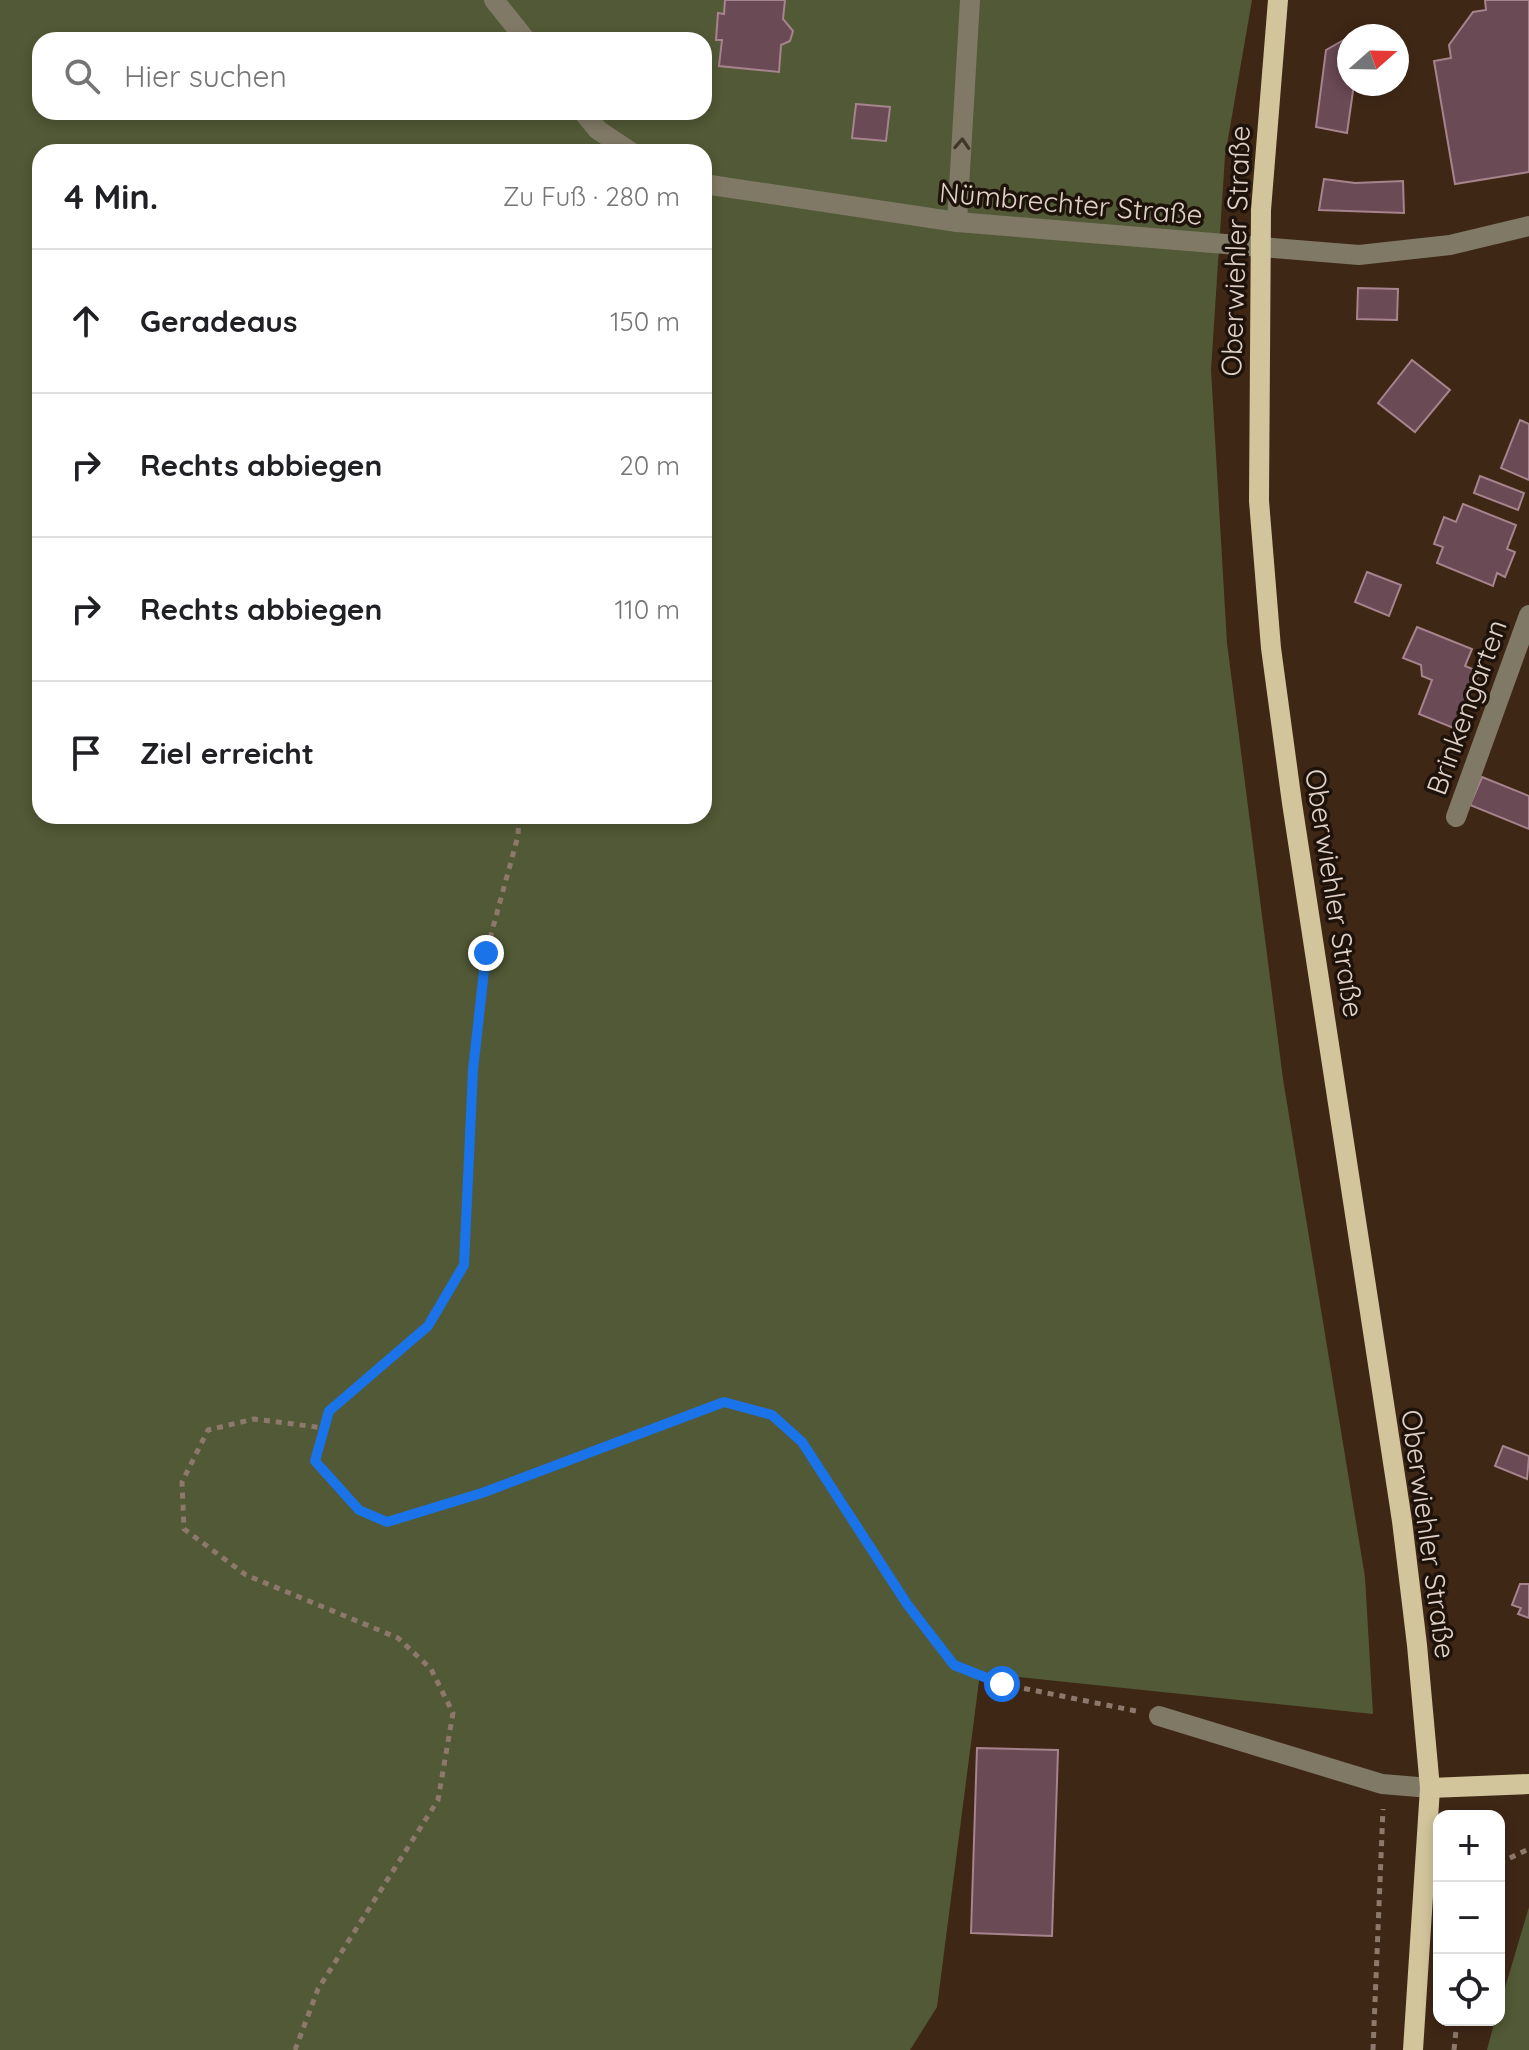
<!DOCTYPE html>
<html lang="de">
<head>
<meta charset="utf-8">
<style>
	body { margin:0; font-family:Quicksand,sans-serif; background:#f6f6f6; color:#202124 }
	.controls { position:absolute; right:24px; bottom:24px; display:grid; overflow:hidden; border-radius:16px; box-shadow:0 4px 12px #0003 }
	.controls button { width:72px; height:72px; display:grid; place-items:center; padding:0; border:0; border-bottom:2px solid #e0e0e0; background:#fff; color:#202124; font:40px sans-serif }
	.compass { position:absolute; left:1337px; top:24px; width:72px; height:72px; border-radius:50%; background:#fff; box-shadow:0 4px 12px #0003; rotate:70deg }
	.stop { position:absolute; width:24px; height:24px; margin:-18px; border:6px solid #1a73e8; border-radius:50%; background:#fff }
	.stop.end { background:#1a73e8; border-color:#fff; box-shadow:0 2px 8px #0008 }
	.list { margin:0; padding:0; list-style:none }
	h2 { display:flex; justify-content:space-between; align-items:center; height:104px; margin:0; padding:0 32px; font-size:34px }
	h2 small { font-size:26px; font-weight:400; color:#757577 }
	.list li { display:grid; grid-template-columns:52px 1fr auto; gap:24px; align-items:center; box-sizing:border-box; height:144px; padding:0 32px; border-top:2px solid #e0e0e0 }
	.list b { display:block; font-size:30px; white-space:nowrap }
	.list em { font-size:26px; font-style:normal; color:#757577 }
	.icon { flex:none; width:44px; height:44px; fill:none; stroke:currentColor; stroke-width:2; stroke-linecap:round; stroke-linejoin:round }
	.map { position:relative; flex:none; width:1529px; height:2050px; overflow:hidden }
	.search { position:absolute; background:#fff; box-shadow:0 4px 12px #0003; left:32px; top:32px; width:680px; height:88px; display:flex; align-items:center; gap:20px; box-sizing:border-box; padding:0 28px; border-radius:24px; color:#757577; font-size:30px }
	.panel { position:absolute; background:#fff; box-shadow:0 4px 12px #0003; left:32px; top:144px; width:680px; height:680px; border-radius:24px }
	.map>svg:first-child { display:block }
	.green { fill:#525936; fill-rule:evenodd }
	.building { fill:#6a4a54; stroke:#a6838d; stroke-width:2 }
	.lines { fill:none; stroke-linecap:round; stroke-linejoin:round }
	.path { stroke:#8d796c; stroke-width:5; stroke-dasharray:6 6; stroke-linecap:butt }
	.minor { stroke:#7f7965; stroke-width:20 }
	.major { stroke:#d2c49b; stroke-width:20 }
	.oneway { stroke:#3f372a }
	.route { stroke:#1a73e8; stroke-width:10 }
	.labels { text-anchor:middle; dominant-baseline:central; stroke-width:7; stroke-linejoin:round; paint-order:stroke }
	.street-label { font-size:28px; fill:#e1d1c7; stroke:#1d130b }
</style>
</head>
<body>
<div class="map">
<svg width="1529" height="2050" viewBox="0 0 1529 2050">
	<rect width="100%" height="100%" fill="#3f2716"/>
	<g class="green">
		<path d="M0,0H1252L1225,156L1211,370L1227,643L1283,1079L1365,1577L1373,1714L980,1673L937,2007L910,2050H0ZM40,40H704V112H40ZM40,152H704V816H40Z"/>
		<path d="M1529,1907V2050H1487L1495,2020H1499V2008Z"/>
	</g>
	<g class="building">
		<path d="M725,0H785L783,19L793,31L790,41L781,45L779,72L719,66L722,40H716L718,13L724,14Z"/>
		<path d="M1485,0H1529V172L1455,184L1434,61L1451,58L1449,45L1473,12L1486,10Z"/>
		<path d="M1349,37V84H1354L1347,133L1316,127L1326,50Z"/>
		<path d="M856,104L890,107L886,141L852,138Z"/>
		<path d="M1324,179L1355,183L1403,181L1404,213L1319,210Z"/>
		<path d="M1358,288L1398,289L1397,320L1357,319Z"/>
		<path d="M1412,360L1450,390L1415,432L1378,403Z"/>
		<path d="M1520,420L1529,424V480L1501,468Z"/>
		<path d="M1480,476L1524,493L1518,510L1474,493Z"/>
		<path d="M1463,504L1516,525L1507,549L1515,552L1505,577L1497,573L1493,586L1437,563L1443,547L1434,544L1444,517L1456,522Z"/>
		<path d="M1367,572L1401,585L1389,616L1355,602Z"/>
		<path d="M1417,627L1472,649L1465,666L1480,672L1456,729L1419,714L1432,680L1422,676L1421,665L1403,658Z"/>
		<path d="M1482,777L1529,796V829L1470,805Z"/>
		<path d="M1503,1446L1529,1456L1527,1479L1495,1466Z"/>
		<path d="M1520,1584H1529V1618L1518,1614L1521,1608L1512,1605Z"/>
		<path d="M977,1748L1058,1750L1052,1936L971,1933Z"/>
	</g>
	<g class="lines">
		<g class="path">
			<path d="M519,816L518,836L486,953L473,1070L464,1265L428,1326L329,1411L315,1461L359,1510L387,1522L482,1493L724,1402L772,1415L802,1442L907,1604L954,1665L1002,1684L1136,1711"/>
			<path d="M1499,1863L1529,1849"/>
			<path d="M295,2050L318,1989L438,1800L453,1713L431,1669L398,1638L246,1575L184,1529L182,1482L208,1430L254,1419L324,1428"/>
			<path d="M1373,2050L1383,1809"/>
			<path d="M1454,2050L1457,2020"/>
		</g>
		<g class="minor">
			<path d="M494,0L526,40"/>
			<path d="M583,112L598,130L631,152"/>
			<path d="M704,184L957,222L1359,255L1450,245L1529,226"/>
			<path d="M957,222L970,0"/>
			<path d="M1456,817L1529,615"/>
			<path d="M1159,1716L1382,1784L1430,1788"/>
		</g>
		<g class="major">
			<path d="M1278,0L1261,210L1259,501L1271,648L1292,803L1402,1521L1417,1645L1430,1788L1413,2050"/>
			<path d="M1430,1788L1529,1784"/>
		</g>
	</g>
	<defs><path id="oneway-chevron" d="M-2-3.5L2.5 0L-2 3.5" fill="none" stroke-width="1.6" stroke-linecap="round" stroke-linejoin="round" transform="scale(2)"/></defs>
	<use class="oneway" href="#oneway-chevron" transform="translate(962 144) rotate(-87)"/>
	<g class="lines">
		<path class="route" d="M486,953L473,1070L464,1265L428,1326L329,1411L315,1461L359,1510L387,1522L482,1493L724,1402L772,1415L802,1442L907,1604L954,1665L1002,1684"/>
	</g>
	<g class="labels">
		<g class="street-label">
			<text transform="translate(1071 203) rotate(5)">Nümbrechter Straße</text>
			<text transform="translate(1235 251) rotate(-88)">Oberwiehler Straße</text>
			<text transform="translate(1466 707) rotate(-70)">Brinkengarten</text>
			<text transform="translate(1335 893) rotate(81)">Oberwiehler Straße</text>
			<text transform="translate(1429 1534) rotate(82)">Oberwiehler Straße</text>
		</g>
	</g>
</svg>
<div class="controls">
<button>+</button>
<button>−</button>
<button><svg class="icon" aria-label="locate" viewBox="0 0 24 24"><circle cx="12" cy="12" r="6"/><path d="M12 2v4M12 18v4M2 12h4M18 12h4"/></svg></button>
</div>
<svg class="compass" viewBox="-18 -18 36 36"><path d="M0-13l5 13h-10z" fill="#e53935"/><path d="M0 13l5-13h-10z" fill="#757577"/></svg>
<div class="stop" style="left:1002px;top:1684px"></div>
<div class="stop end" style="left:486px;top:953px"></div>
<div class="search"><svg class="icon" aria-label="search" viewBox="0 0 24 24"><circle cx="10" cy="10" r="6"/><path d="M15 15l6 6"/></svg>Hier suchen</div>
<section class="panel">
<h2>4 Min.<small>Zu Fuß · 280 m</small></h2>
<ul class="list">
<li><svg class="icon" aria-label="ahead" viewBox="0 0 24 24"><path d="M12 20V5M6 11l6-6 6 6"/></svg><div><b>Geradeaus</b></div><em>150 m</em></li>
<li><svg class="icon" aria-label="right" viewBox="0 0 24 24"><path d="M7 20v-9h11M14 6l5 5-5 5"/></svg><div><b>Rechts abbiegen</b></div><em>20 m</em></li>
<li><svg class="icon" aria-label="right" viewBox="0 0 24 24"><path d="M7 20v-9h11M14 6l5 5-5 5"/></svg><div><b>Rechts abbiegen</b></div><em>110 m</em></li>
<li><svg class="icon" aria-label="arrive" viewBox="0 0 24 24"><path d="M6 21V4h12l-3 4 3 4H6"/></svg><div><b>Ziel erreicht</b></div></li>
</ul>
</section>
</div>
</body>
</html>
